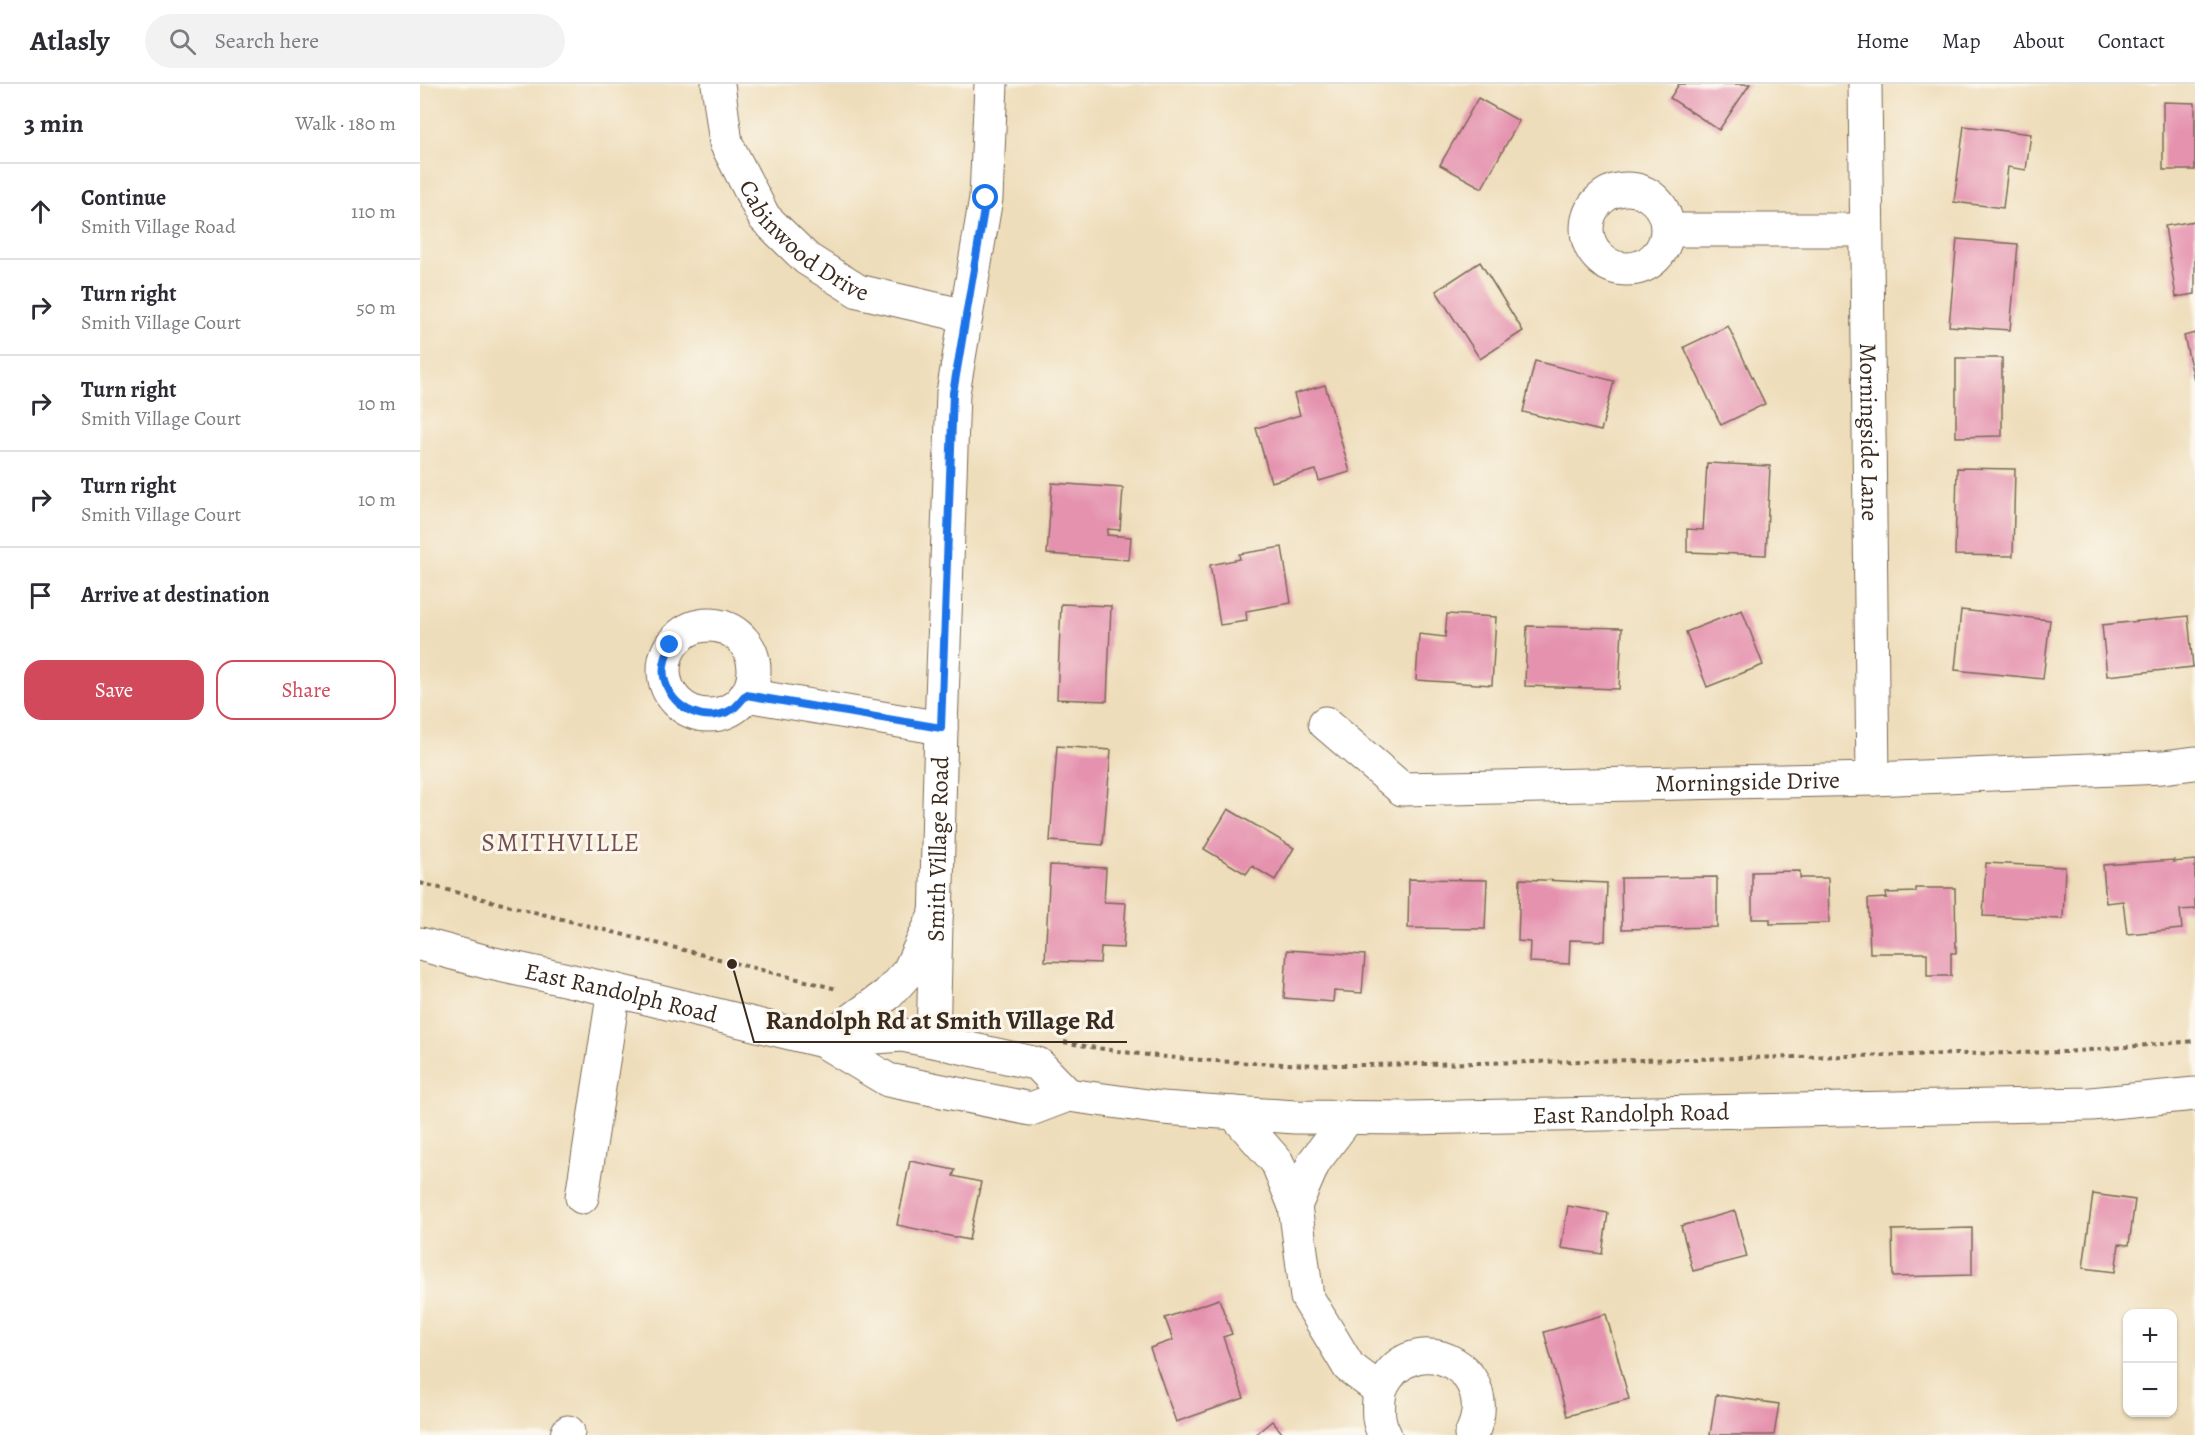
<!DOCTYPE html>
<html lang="en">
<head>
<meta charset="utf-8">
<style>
	body { margin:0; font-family:Alegreya,serif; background:#f2f2f3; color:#2b2b33 }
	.controls { position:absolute; right:18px; bottom:18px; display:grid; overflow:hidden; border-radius:12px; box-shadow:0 2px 4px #0004 }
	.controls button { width:54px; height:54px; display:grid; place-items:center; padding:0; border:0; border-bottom:2px solid #e1e1e2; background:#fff; color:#2b2b33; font:30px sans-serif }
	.stop { position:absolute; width:18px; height:18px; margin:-14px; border:4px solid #1a73e8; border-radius:50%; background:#fff }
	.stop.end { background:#1a73e8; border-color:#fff; box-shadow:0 2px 6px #0008 }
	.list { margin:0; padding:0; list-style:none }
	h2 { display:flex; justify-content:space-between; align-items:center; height:78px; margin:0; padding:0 24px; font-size:26px }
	h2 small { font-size:20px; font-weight:400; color:#7c7c81 }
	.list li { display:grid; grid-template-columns:39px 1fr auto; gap:18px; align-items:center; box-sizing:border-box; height:96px; padding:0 24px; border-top:2px solid #e1e1e2 }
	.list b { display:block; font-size:22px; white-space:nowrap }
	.list p { margin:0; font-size:20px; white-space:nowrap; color:#7c7c81 }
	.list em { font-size:20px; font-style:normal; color:#7c7c81 }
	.actions { display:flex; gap:12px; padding:18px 24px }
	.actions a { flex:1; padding:14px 0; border:2px solid #d1495b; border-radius:18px; text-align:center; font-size:21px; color:#d1495b }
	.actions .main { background:#d1495b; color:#fff }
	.icon { flex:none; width:33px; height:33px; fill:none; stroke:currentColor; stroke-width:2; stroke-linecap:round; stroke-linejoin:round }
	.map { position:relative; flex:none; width:1775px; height:1351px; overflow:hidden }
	header { display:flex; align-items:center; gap:36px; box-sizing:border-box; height:84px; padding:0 30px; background:#fff; border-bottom:2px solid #e1e1e2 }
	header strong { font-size:28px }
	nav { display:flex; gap:33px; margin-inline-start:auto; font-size:21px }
	.search { width:420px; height:54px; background:#f2f2f3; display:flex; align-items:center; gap:15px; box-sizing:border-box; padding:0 21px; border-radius:33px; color:#7c7c81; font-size:22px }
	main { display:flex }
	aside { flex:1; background:#fff }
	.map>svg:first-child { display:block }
	.building { fill:#e592af }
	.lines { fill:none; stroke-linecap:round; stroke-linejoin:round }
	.minor-casing { stroke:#7a6955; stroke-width:35 }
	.major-casing { stroke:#7a6955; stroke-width:35 }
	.path { stroke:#7a6955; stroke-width:4; stroke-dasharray:4.5 4.5; stroke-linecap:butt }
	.minor { stroke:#fff; stroke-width:33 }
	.major { stroke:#fff; stroke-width:33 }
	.route { stroke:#1a73e8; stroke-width:8 }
	.labels { text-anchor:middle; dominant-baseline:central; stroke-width:6; stroke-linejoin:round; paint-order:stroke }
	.street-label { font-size:24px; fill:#3b2a1e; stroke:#fbf7ec }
	.neighbourhood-label { font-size:26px; letter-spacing:1.5px; fill:#764e51; stroke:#fbf7ec }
	.leader { fill:none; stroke:#3b2a1e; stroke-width:2 }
	.callout-dot { fill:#3b2a1e; stroke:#fbf7ec; stroke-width:2 }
	.callout-label { font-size:26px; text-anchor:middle; font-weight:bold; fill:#3b2a1e; stroke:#fbf7ec; stroke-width:6; stroke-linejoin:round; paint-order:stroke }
</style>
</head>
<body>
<header>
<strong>Atlasly</strong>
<div class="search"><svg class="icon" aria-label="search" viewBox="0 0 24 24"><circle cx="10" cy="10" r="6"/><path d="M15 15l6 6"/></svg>Search here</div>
<nav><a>Home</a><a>Map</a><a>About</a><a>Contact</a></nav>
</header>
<main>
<aside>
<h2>3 min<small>Walk · 180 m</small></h2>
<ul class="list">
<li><svg class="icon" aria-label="ahead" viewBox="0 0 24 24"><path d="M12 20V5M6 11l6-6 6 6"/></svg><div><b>Continue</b><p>Smith Village Road</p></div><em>110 m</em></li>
<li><svg class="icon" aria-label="right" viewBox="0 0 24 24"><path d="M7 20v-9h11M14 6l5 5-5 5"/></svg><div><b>Turn right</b><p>Smith Village Court</p></div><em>50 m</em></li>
<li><svg class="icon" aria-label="right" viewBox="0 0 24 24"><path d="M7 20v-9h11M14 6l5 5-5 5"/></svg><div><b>Turn right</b><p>Smith Village Court</p></div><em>10 m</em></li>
<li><svg class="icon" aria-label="right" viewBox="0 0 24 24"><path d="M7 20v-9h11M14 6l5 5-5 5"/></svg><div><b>Turn right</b><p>Smith Village Court</p></div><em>10 m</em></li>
<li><svg class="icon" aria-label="arrive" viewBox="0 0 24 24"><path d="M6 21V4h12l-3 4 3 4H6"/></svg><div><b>Arrive at destination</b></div></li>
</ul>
<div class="actions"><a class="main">Save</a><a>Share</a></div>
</aside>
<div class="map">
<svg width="1775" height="1351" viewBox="0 0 1775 1351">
	<rect width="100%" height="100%" fill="#fbf7ec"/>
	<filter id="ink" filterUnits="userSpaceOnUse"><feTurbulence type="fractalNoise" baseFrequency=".0167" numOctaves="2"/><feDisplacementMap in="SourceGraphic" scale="12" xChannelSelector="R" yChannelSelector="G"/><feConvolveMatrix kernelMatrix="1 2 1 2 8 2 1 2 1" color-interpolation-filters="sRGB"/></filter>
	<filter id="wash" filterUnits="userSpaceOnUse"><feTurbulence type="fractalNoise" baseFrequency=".008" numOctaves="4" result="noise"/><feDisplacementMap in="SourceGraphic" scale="24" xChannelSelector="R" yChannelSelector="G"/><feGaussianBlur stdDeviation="1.35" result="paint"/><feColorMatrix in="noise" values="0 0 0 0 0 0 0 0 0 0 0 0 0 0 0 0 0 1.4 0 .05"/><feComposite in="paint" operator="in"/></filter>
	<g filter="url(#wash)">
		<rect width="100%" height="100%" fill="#eeddba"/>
		<g id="blocks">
			<g class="building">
				<path d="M1259,0H1330L1299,46L1250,14Z"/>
				<path d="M1058,14L1099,37L1062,104L1020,81Z"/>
				<path d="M1743,18L1775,19V86H1743Z"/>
				<path d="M1544,42L1611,50L1606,86L1588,83L1583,124L1534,118Z"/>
				<path d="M1775,137V210L1756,213L1745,142Z"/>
				<path d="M1537,155L1598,160L1590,246L1529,242Z"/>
				<path d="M1060,178L1103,247L1060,275L1016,207Z"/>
				<path d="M1308,242L1345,320L1301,341L1264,263Z"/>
				<path d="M1775,249V296H1774L1764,252Z"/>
				<path d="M1536,274H1582V352L1536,353Z"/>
				<path d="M1115,277L1194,297L1181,347L1103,328Z"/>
				<path d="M905,301L930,388L899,397L896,386L851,398L836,344L880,331L874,310Z"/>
				<path d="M1287,379L1350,382L1346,471L1267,468V445L1283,446Z"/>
				<path d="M1537,384L1595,385L1593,472L1535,471Z"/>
				<path d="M632,399L703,404L700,446L688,445L687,451L711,453L709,476L627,470Z"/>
				<path d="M862,463L871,519L826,527L827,537L800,541L790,481L820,475L819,470Z"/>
				<path d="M641,520L691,522L687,617L637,615Z"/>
				<path d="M1322,526L1343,581L1287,603L1266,548Z"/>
				<path d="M1541,526L1630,536L1623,595L1535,586Z"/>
				<path d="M1027,530L1076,533L1072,601L996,596L999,550L1025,553Z"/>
				<path d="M1768,532L1773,583L1687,592L1682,541Z"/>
				<path d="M1107,542L1202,544L1199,605L1105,602Z"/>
				<path d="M637,662L691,666L683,761L630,757Z"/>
				<path d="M808,725L874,764L855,796L832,782L826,790L784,765Z"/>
				<path d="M1754,776L1753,778L1775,776V825L1760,826L1762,845L1707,850L1703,817L1686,819L1683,781Z"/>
				<path d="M1566,779L1645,783L1643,835L1563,832Z"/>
				<path d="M630,781L686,784L684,818L706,819L703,864L681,863L680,879L625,877Z"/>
				<path d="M1380,787V794H1408L1409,839L1350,840V835H1332V788Z"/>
				<path d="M1297,793V843L1202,845L1201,794Z"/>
				<path d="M989,795L1067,796L1065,845L988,844Z"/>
				<path d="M1100,795L1187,799L1185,857L1150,856L1149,880L1109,878L1110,858L1098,857Z"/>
				<path d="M1496,804H1535L1536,869H1531V892H1507V869H1450L1448,815L1467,814L1466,809L1496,808Z"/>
				<path d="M867,866L945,871L942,909L914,907L913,918L864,914Z"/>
				<path d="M490,1077L535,1086L533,1092L561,1098L549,1156L477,1141Z"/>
				<path d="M1673,1110L1715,1116L1709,1161L1699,1160L1695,1188L1663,1184Z"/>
				<path d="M1148,1122L1188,1129L1182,1170L1141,1164Z"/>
				<path d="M1315,1127L1327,1173L1273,1187L1261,1142Z"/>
				<path d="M1552,1144V1191L1473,1193L1472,1146Z"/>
				<path d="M799,1215L812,1250L803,1253L824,1314L756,1338L730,1264L753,1256L745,1234Z"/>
				<path d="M1186,1230L1209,1315L1147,1332L1124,1248Z"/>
				<path d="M1296,1311L1359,1320L1354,1351H1290Z"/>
				<path d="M852,1337L864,1351H835Z"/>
			</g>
		</g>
	</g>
	<g filter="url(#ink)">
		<use href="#blocks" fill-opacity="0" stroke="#7a6955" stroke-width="1.5"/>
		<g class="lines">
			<g class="minor-casing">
				<g id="minor">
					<path id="s1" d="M298,0L306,59L344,133L387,175L438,207L546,232"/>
					<path id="s2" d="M1445,0L1453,695"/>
					<circle cx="1207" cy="145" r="40"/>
					<path d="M1248,146H1445"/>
					<circle cx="289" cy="586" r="45"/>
					<path d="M326,611L521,644"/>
					<path id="s3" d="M905,639L982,705L1453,695L1743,683L1775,679"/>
					<path id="s4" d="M513,957L521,644L533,309L566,114L571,0"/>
					<path d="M814,1029L857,1078L875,1122L887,1213L929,1283L960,1306"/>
					<path d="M162,1113L194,906"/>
					<path d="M875,1122L894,1078L928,1033"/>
					<path d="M147,1351L148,1348"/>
					<path d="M965,1351C958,1339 958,1329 959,1315C960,1306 962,1302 967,1294C1001,1243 1083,1287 1051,1351"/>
				</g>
			</g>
			<g class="major-casing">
				<g id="major">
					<path id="s5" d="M0,860L70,879L194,906L403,957L468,996L611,1025L648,1011L742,1024L875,1033L990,1034L1671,1020L1775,1010"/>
					<path d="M403,957L482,951L513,957L618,980L648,1011"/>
					<path d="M403,957L468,910L489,887L517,827"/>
				</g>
			</g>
			<g class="path">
				<path d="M0,799L417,905"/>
				<path d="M644,958C744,978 848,981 949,981L1646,968L1775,957"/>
			</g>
			<use href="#minor" class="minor"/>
			<use href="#major" class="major"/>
		</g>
	</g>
	<g class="lines" filter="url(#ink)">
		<path class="route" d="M250,561C246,572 241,585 245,597C253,626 287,641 313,625C318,621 322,616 326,611L521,644L533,309L566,114"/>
	</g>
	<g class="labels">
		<g class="street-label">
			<text stroke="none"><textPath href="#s1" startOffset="188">Cabinwood Drive</textPath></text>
			<text stroke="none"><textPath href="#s2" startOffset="348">Morningside Lane</textPath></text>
			<text stroke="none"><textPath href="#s3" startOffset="447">Morningside Drive</textPath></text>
			<text stroke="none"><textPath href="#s4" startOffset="192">Smith Village Road</textPath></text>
			<text stroke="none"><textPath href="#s5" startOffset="207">East Randolph Road</textPath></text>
			<text stroke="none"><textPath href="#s5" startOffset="1240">East Randolph Road</textPath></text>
		</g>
		<g class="neighbourhood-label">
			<text x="141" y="758">SMITHVILLE</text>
		</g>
	</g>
	<path class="leader" d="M312 880L334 958H707"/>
	<circle class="callout-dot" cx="312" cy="880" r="6"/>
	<g class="callout-label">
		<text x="520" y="945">Randolph Rd at Smith Village Rd</text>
	</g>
</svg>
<div class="controls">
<button>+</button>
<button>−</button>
</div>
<div class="stop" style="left:566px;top:114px"></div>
<div class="stop end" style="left:250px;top:561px"></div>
</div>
</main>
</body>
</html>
